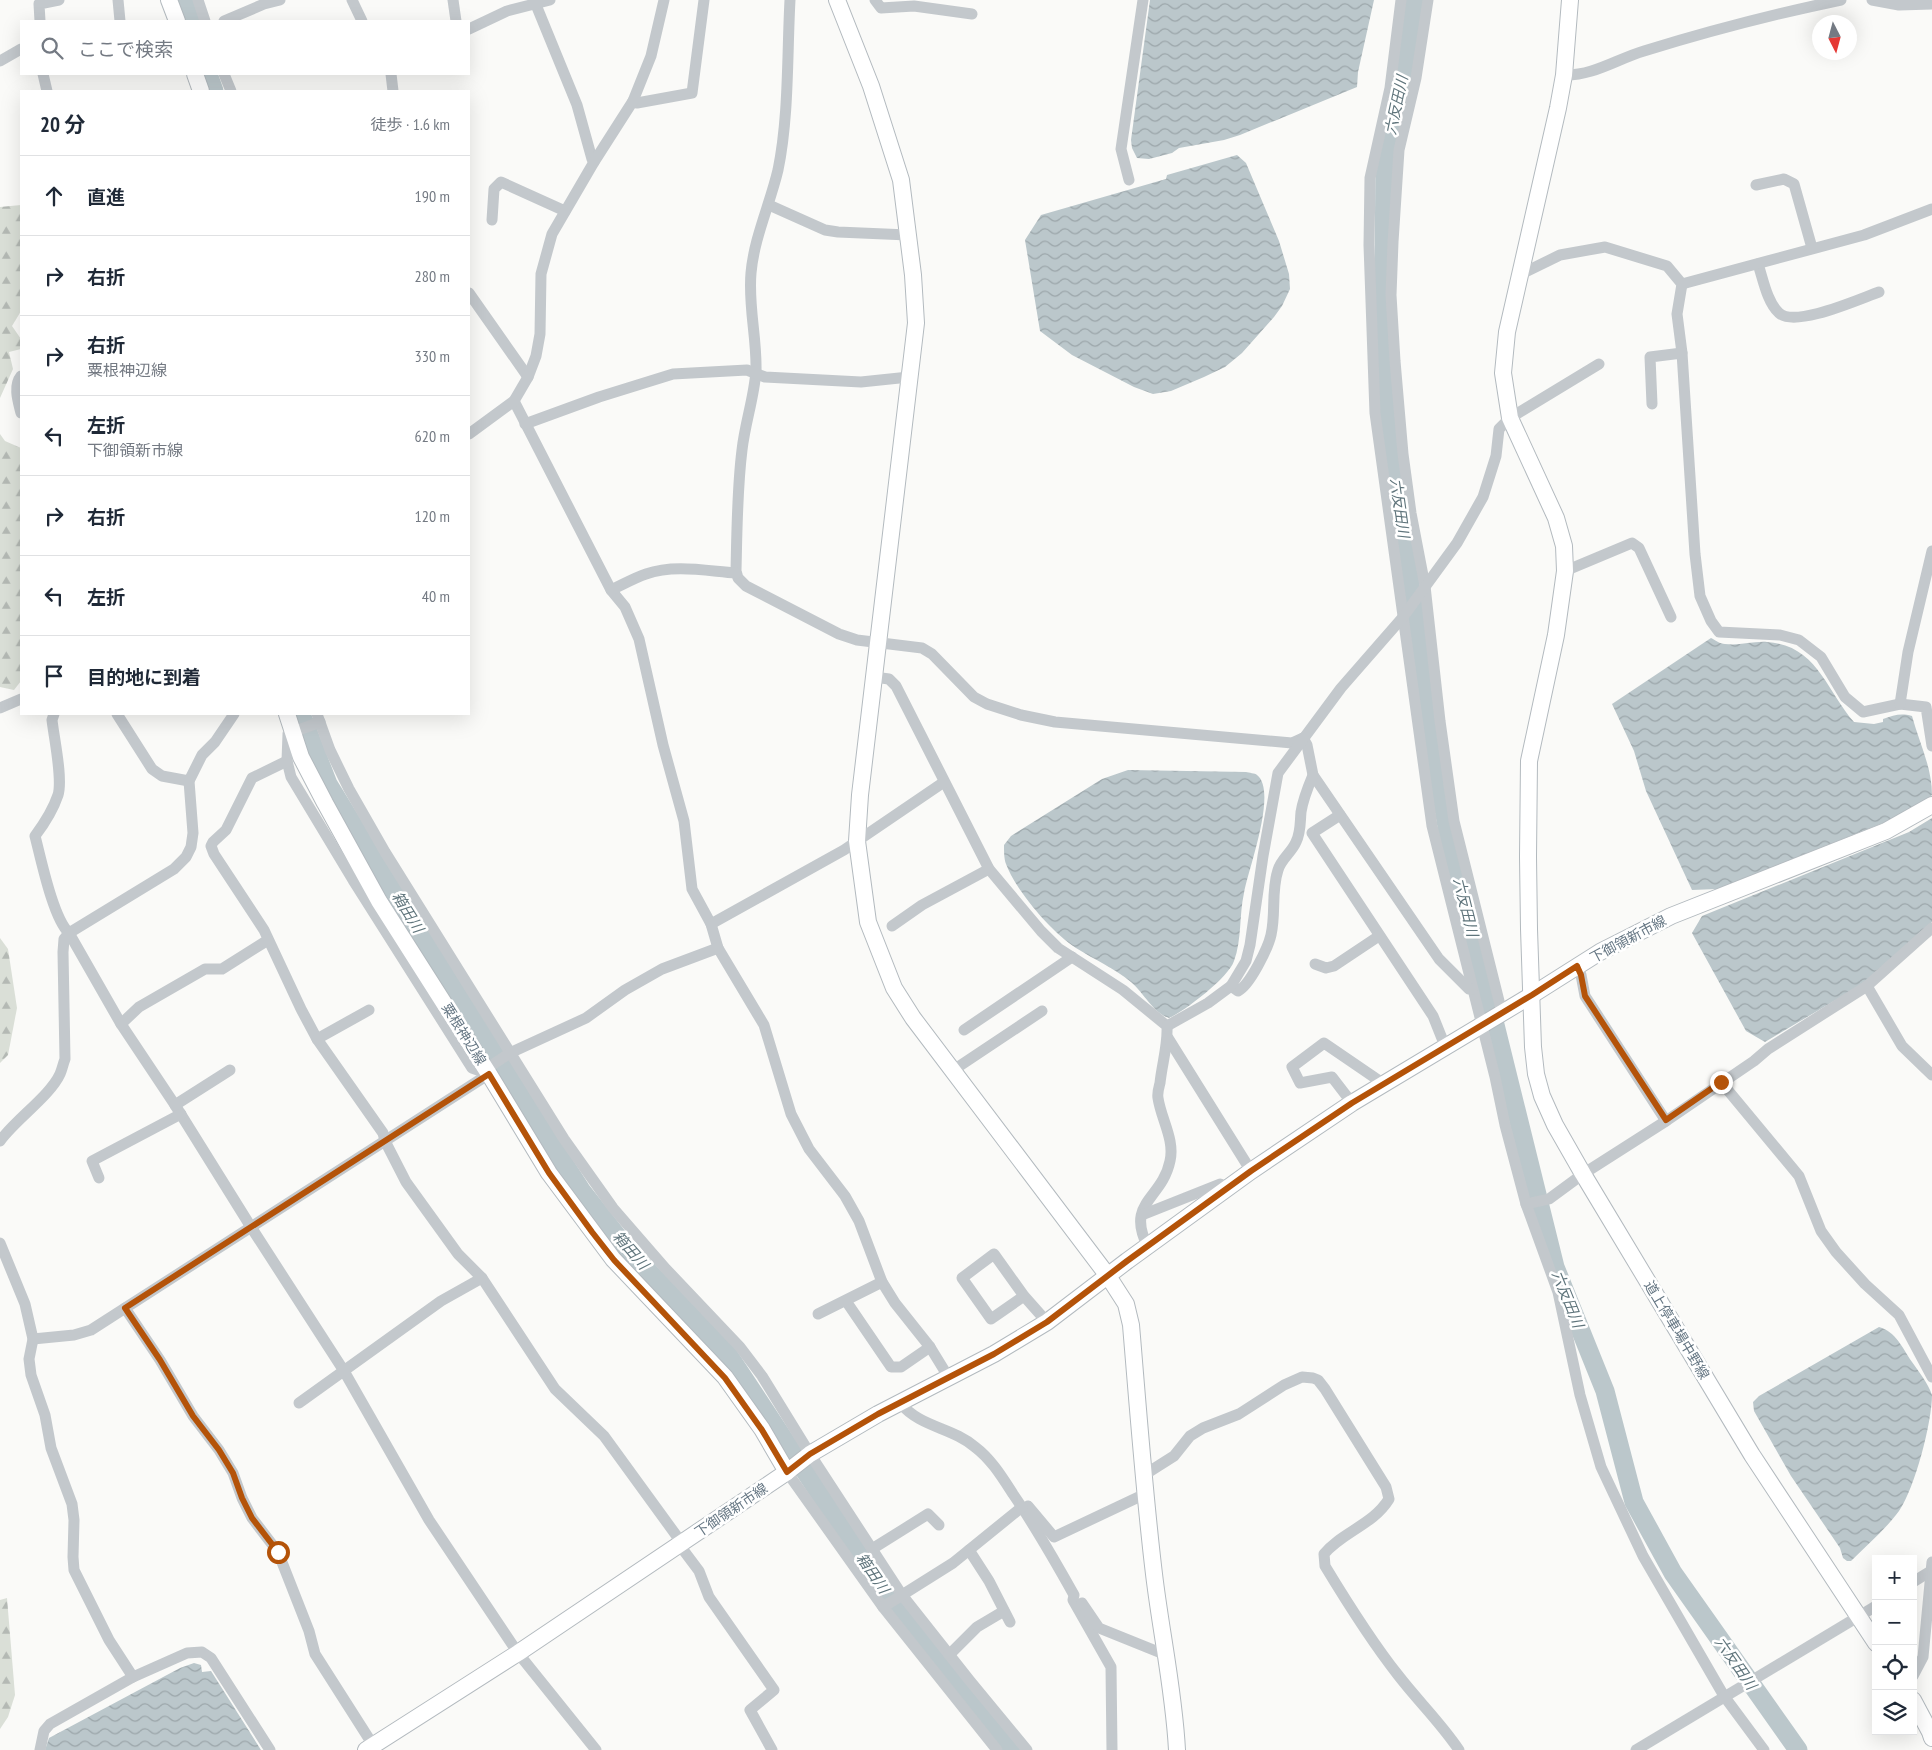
<!DOCTYPE html>
<html lang="ja">
<head>
<meta charset="utf-8">
<style>
	body { margin:0; font-family:"PT Sans Narrow","Noto Sans JP",sans-serif; background:#f2f2f3; color:#1f2937 }
	.controls { position:absolute; right:15px; bottom:15px; display:grid; overflow:hidden; border-radius:0px; box-shadow:0 5px 20px #0002 }
	.controls button { width:45px; height:45px; display:grid; place-items:center; padding:0; border:0; border-bottom:1px solid #e0e1e3; background:#fff; color:#1f2937; font:25px sans-serif }
	.compass { position:absolute; left:1812px; top:15px; width:45px; height:45px; border-radius:50%; background:#fff; box-shadow:0 5px 20px #0002; rotate:174deg }
	.stop { position:absolute; width:15px; height:15px; margin:-11px; border:4px solid #b45309; border-radius:50%; background:#fff }
	.stop.end { background:#b45309; border-color:#fff; box-shadow:0 1px 5px #0008 }
	.list { margin:0; padding:0; list-style:none }
	h2 { display:flex; justify-content:space-between; align-items:center; height:65px; margin:0; padding:0 20px; font-size:21px }
	h2 small { font-size:16px; font-weight:400; color:#747a83 }
	.list li { display:grid; grid-template-columns:32px 1fr auto; gap:15px; align-items:center; box-sizing:border-box; height:80px; padding:0 20px; border-top:1px solid #e0e1e3 }
	.list b { display:block; font-size:19px; white-space:nowrap }
	.list p { margin:0; font-size:16px; white-space:nowrap; color:#747a83 }
	.list em { font-size:16px; font-style:normal; color:#747a83 }
	.icon { flex:none; width:28px; height:28px; fill:none; stroke:currentColor; stroke-width:2; stroke-linecap:round; stroke-linejoin:round }
	.map { position:relative; flex:none; width:1932px; height:1750px; overflow:hidden }
	.search { position:absolute; background:#fff; box-shadow:0 5px 20px #0002; left:20px; top:20px; width:450px; height:55px; display:flex; align-items:center; gap:12px; box-sizing:border-box; padding:0 18px; border-radius:0px; color:#747a83; font-size:19px }
	.panel { position:absolute; background:#fff; box-shadow:0 5px 20px #0002; left:20px; top:90px; width:450px; height:625px; border-radius:0px }
	.map>svg:first-child { display:block }
	.forest { fill:url(#forest-firs) }
	.water { fill:url(#water-waves) }
	.lines { fill:none; stroke-linecap:round; stroke-linejoin:round }
	.river { stroke:#bbc7cb; stroke-width:19 }
	.secondary-casing { stroke:#b3babf; stroke-width:18 }
	.street { stroke:#c3c8cc; stroke-width:11 }
	.secondary { stroke:#fff; stroke-width:16 }
	.route { stroke:#b45309; stroke-width:6 }
	.labels { text-anchor:middle; dominant-baseline:central; stroke-width:5; stroke-linejoin:round; paint-order:stroke }
	.street-label { font-size:14px; fill:#657683; stroke:#fff }
	.water-label { font-size:15px; font-style:italic; fill:#60757c; stroke:#fff }
</style>
</head>
<body>
<div class="map">
<svg width="1932" height="1750" viewBox="0 0 1932 1750">
	<defs>
		<pattern id="forest-firs" width="22" height="20" patternUnits="userSpaceOnUse" patternTransform="scale(1.25)"><rect width="22" height="20" fill="#dadfd7"/><path d="M5 1l3.5 6h-7zM16 11l3.5 6h-7z" fill="#b4b9b4"/></pattern>
		<pattern id="water-waves" width="16" height="10" patternUnits="userSpaceOnUse" patternTransform="scale(1.25)"><rect width="16" height="10" fill="#bbc7cb"/><path d="M0 5q4-4 8 0t8 0" fill="none" stroke="#9ca6aa"/></pattern>
	</defs>
	<rect width="100%" height="100%" fill="#fafaf8"/>
	<g class="forest">
		<path d="M21,205V311L12,326L21,339V349L9,352L13,369L0,398V207Z"/>
		<path d="M0,434L5,441L21,448V681L14,690L0,687Z"/>
		<path d="M0,938L8,949L17,1008L8,1055L0,1063Z"/>
		<path d="M7,1598L15,1695L8,1717L0,1729V1600Z"/>
	</g>
	<g class="water">
		<path d="M1150,0H1374L1358,72L1357,87L1240,135L1224,140L1179,148L1172,153L1149,159L1137,158L1132,148L1131,140Z"/>
		<path d="M1237,155L1246,163L1279,241L1289,274L1290,289L1282,306L1274,317L1242,353L1225,367L1204,377L1171,391L1153,394L1134,387L1072,355L1040,331L1025,240L1041,215L1166,179L1167,175Z"/>
		<path d="M1711,638C1715,640 1720,644 1725,644C1739,646 1753,641 1767,642C1817,645 1826,690 1854,722L1874,724L1883,722V719C1894,715 1901,713 1912,716C1919,742 1932,767 1932,795L1916,808L1883,823L1717,889L1692,890L1646,791L1634,751L1612,704Z"/>
		<path d="M1128,770L1246,772C1249,773 1255,773 1257,775C1278,791 1248,870 1244,893C1239,915 1242,940 1234,961C1229,977 1185,1011 1169,1018C1153,1013 1144,993 1131,982C1114,968 1095,960 1076,948C1052,933 1016,891 1006,864C1004,859 1004,851 1004,845L1011,836L1102,779Z"/>
		<path d="M1932,818V922L1861,985L1765,1042L1746,1031L1692,933L1702,916L1909,832Z"/>
		<path d="M1879,1327C1896,1332 1902,1347 1912,1362C1919,1372 1928,1383 1932,1395C1932,1422 1915,1488 1899,1511C1886,1529 1867,1545 1851,1561H1847L1843,1558L1840,1548L1791,1476L1754,1411L1753,1402L1759,1396Z"/>
		<path d="M194,1663L201,1665L202,1672L211,1671L261,1750H45L49,1738L180,1668Z"/>
	</g>
	<g class="lines">
		<g class="river">
			<path d="M183,0L191,21"/>
			<path d="M1414,0L1404,67L1385,158L1383,384L1423,681L1449,839L1555,1267L1605,1391L1634,1502L1673,1573L1798,1750"/>
			<path d="M208,74L214,91"/>
			<path d="M301,714L328,784L516,1089L581,1190L629,1251L727,1353L886,1594L1014,1750"/>
		</g>
		<g class="secondary-casing">
			<g id="secondary">
				<path d="M169,0L177,21"/>
				<path d="M837,0L871,86L901,180L913,275L916,323L860,795L857,841L868,922L894,988L913,1018L1108,1276L1126,1304L1131,1325C1138,1408 1144,1491 1154,1574C1161,1633 1174,1691 1177,1750"/>
				<path d="M1570,0L1564,75L1558,108L1507,332L1503,373L1510,418L1556,518L1564,546L1565,571L1556,635L1529,761L1528,857L1529,929L1533,1047L1536,1074L1542,1096L1555,1125L1583,1174L1752,1455L1876,1643"/>
				<path d="M195,74L201,91"/>
				<path d="M287,714L301,757L325,803L379,901L489,1074L549,1173L613,1259L725,1377L762,1429L787,1472"/>
				<path d="M1913,1700L1930,1732L1932,1738"/>
				<path d="M366,1750L518,1653L787,1472L810,1454L878,1414L994,1354L1047,1322L1127,1261L1251,1171L1352,1103L1532,995L1600,952L1671,916L1886,831L1932,805"/>
			</g>
		</g>
		<g class="street">
			<path d="M118,0L120,21"/>
			<path d="M198,0L205,21"/>
			<path d="M352,0L362,21"/>
			<path d="M453,0L456,21"/>
			<path d="M534,0L577,105L592,159L594,162"/>
			<path d="M790,0C787,55 789,117 778,170C770,204 754,238 751,273C748,306 757,338 756,371C754,398 745,423 742,450C737,490 737,530 736,571L738,578L746,586L839,634L857,640L922,648L932,654L974,697L987,704L1021,715L1055,722L1292,743L1303,738"/>
			<path d="M875,0L881,8L914,6L972,14"/>
			<path d="M1401,0L1390,88L1370,178L1369,245L1375,413L1432,826L1495,1077L1505,1125L1526,1204L1558,1292L1580,1395L1601,1467L1643,1556L1724,1696L1764,1750"/>
			<path d="M1428,0L1416,78L1399,150L1393,242L1391,295L1395,361L1403,454L1411,513L1425,586L1440,721L1454,821L1502,1013"/>
			<path d="M1872,0L1899,5L1932,4"/>
			<path d="M40,21L39,4L59,0"/>
			<path d="M224,21L264,4L280,0"/>
			<path d="M469,29L507,11L550,0"/>
			<path d="M0,61L21,49"/>
			<path d="M43,74L47,91"/>
			<path d="M224,74L231,91"/>
			<path d="M391,74L393,91"/>
			<path d="M1564,75C1593,76 1617,59 1644,51C1709,31 1774,14 1841,0"/>
			<path d="M633,101L637,103L692,93L704,0"/>
			<path d="M1129,180L1121,149L1143,0"/>
			<path d="M1756,185L1784,179L1794,184L1812,248"/>
			<path d="M769,205L825,230L838,232L908,235"/>
			<path d="M492,220L494,189L501,182L565,211"/>
			<path d="M1758,264C1763,279 1767,302 1779,313C1795,328 1859,299 1879,292"/>
			<path d="M1521,274L1560,255L1605,247L1667,266L1682,284L1677,314L1682,353L1695,554L1700,596L1711,621L1719,632L1780,635L1799,640L1821,657L1845,697L1863,712L1900,704L1926,707L1932,746"/>
			<path d="M1682,284L1864,235L1932,209"/>
			<path d="M469,293L528,377"/>
			<path d="M21,376C13,386 18,401 21,413"/>
			<path d="M514,401L611,590L625,607L639,639L663,745L684,821L692,889L711,924L718,948L764,1025L791,1114L809,1149L845,1196L859,1221L882,1282L895,1303L930,1347L949,1378"/>
			<path d="M1652,404L1650,357L1682,353"/>
			<path d="M525,424L599,397L673,374L747,370L765,377L861,382L909,377"/>
			<path d="M469,434L514,401L528,377L536,356L540,334L541,274L552,234L594,162L633,101L651,56L664,0"/>
			<path d="M1565,571L1632,543L1639,548L1671,617"/>
			<path d="M611,590C622,585 634,578 646,574C674,564 707,571 736,573"/>
			<path d="M874,677L889,679L896,686L989,869L1041,931L1058,948L1123,990L1167,1026C1168,1045 1162,1064 1160,1083C1159,1087 1157,1093 1158,1098C1161,1119 1175,1140 1170,1161C1162,1200 1125,1202 1148,1247"/>
			<path d="M1900,704L1908,652L1932,551"/>
			<path d="M0,708L21,699"/>
			<path d="M54,714L52,720C54,738 63,779 58,795C53,810 44,824 35,836C41,859 53,918 69,933L121,1024L175,1105L251,1227L344,1371L429,1520L518,1653L596,1750"/>
			<path d="M117,714L152,769L162,776L189,781"/>
			<path d="M317,714L330,750L349,789L385,852L564,1139L613,1208L666,1269L740,1347L762,1376L810,1454L902,1595L970,1681L1027,1750"/>
			<path d="M320,722L288,734L287,761L291,777L353,880L472,1068L489,1074"/>
			<path d="M1303,738L1307,745L1313,775L1439,959L1469,989H1472"/>
			<path d="M287,761L252,778L226,830L213,842L211,846L214,854L264,930L301,1009L317,1039L383,1133L385,1141L406,1182L458,1254L482,1278L555,1389L604,1436L676,1535L684,1551L699,1571L709,1597L774,1690L750,1710L772,1750"/>
			<path d="M1340,815L1312,833L1433,1016L1445,1046"/>
			<path d="M711,924L844,850L944,782"/>
			<path d="M892,926L922,905L989,869"/>
			<path d="M1315,964L1326,968L1334,966L1379,936"/>
			<path d="M1577,966L1581,975L1585,996L1666,1121"/>
			<path d="M1231,986L1238,991C1250,985 1268,948 1271,935C1276,914 1271,891 1278,870C1281,859 1292,852 1296,842C1301,832 1300,822 1301,812C1303,799 1308,787 1313,775"/>
			<path d="M1867,986L1902,1046L1932,1075"/>
			<path d="M121,1024L139,1007L205,969H222L268,940"/>
			<path d="M1167,1026L1208,1003L1231,986L1246,961L1250,945L1263,856L1278,773L1341,688L1403,617L1457,543L1483,497L1496,456L1499,429L1510,418L1599,364"/>
			<path d="M964,1030L1072,957"/>
			<path d="M1168,1038L1251,1171"/>
			<path d="M317,1039L369,1010"/>
			<path d="M486,1069L510,1053L586,1018L625,990L662,969L718,948"/>
			<path d="M952,1071L1042,1011"/>
			<path d="M1721,1082L1799,1176L1821,1231L1836,1252L1865,1284L1899,1315L1932,1377"/>
			<path d="M1352,1103L1332,1077L1300,1083L1292,1067L1324,1043L1384,1084"/>
			<path d="M175,1105L230,1070"/>
			<path d="M0,1141C15,1120 50,1096 60,1074C62,1070 63,1064 65,1059L63,952L64,939L69,933L174,869L186,857L191,847L193,833L189,781L202,755L215,742L234,714"/>
			<path d="M99,1178L92,1161L181,1114"/>
			<path d="M1526,1204L1549,1199L1583,1174L1666,1121L1754,1061L1768,1049L1867,986L1932,928"/>
			<path d="M1142,1215L1220,1184L1228,1188"/>
			<path d="M0,1243L25,1304L33,1339L29,1359L31,1375L45,1415L51,1448L72,1504L74,1520L73,1557L74,1570L109,1640L133,1677"/>
			<path d="M1024,1296L991,1319L962,1278L994,1254L1024,1296L1047,1322"/>
			<path d="M846,1301L891,1367H901L930,1347"/>
			<path d="M125,1308L160,1360L193,1416L219,1450L233,1473L242,1498L252,1518L278,1552L309,1631L315,1654L373,1745"/>
			<path d="M818,1314L882,1282"/>
			<path d="M33,1339L74,1335L91,1330L489,1074"/>
			<path d="M299,1403L441,1301L482,1278"/>
			<path d="M900,1403C921,1428 952,1427 975,1447C991,1459 1002,1477 1013,1494C1035,1526 1055,1561 1074,1595L1073,1600L1111,1667L1112,1750"/>
			<path d="M787,1472L883,1607L997,1750"/>
			<path d="M1144,1475L1174,1456L1190,1436L1203,1428L1239,1414L1284,1385L1302,1377L1313,1378L1318,1380L1325,1389L1386,1487L1389,1499C1373,1525 1342,1532 1324,1554L1325,1566C1348,1604 1371,1641 1398,1675C1418,1701 1441,1723 1459,1750"/>
			<path d="M1028,1506L1054,1537L1145,1494"/>
			<path d="M872,1549L928,1514L939,1525"/>
			<path d="M969,1550L989,1581L1010,1622"/>
			<path d="M1913,1582L1931,1571"/>
			<path d="M1082,1603L1099,1628L1166,1655"/>
			<path d="M883,1607L953,1563L1022,1507"/>
			<path d="M949,1655L977,1627L1004,1611"/>
			<path d="M1913,1676L1923,1657L1932,1562"/>
			<path d="M40,1750L44,1731L50,1724L133,1677L187,1653L202,1652L211,1658L270,1750"/>
			<path d="M1636,1750L1876,1606"/>
		</g>
		<use href="#secondary" class="secondary"/>
	</g>
	<g class="lines">
		<path class="route" d="M278,1552L252,1518L242,1498L233,1473L219,1450L193,1416L160,1360L125,1308L489,1074L549,1173L592,1232L614,1260L725,1378L762,1430L787,1472L810,1454L878,1414L994,1354L1047,1322L1127,1261L1251,1171L1352,1103L1532,995L1577,966L1581,975L1585,996L1666,1120L1721,1082"/>
	</g>
	<g class="labels">
		<g class="street-label">
			<text transform="translate(1628 939) rotate(-28)">下御領新市線</text>
			<text transform="translate(464 1034) rotate(58)">粟根神辺線</text>
			<text transform="translate(1677 1330) rotate(59)">道上停車場中野線</text>
			<text transform="translate(731 1510) rotate(-34)">下御領新市線</text>
		</g>
		<g class="water-label">
			<text transform="translate(1396 105) rotate(-78)">六反田川</text>
			<text transform="translate(1400 508) rotate(82)">六反田川</text>
			<text transform="translate(1466 907) rotate(76)">六反田川</text>
			<text transform="translate(408 912) rotate(58)">箱田川</text>
			<text transform="translate(631 1250) rotate(49)">箱田川</text>
			<text transform="translate(1568 1299) rotate(68)">六反田川</text>
			<text transform="translate(873 1573) rotate(56)">箱田川</text>
			<text transform="translate(1736 1663) rotate(55)">六反田川</text>
		</g>
	</g>
</svg>
<div class="controls">
<button>+</button>
<button>−</button>
<button><svg class="icon" aria-label="locate" viewBox="0 0 24 24"><circle cx="12" cy="12" r="6"/><path d="M12 2v4M12 18v4M2 12h4M18 12h4"/></svg></button>
<button><svg class="icon" aria-label="layers" viewBox="0 0 24 24"><path d="M12 4l9 5-9 5-9-5zM3 14l9 5 9-5"/></svg></button>
</div>
<svg class="compass" viewBox="-18 -18 36 36"><path d="M0-13l5 13h-10z" fill="#e53935"/><path d="M0 13l5-13h-10z" fill="#747a83"/></svg>
<div class="stop" style="left:278px;top:1552px"></div>
<div class="stop end" style="left:1721px;top:1082px"></div>
<div class="search"><svg class="icon" aria-label="search" viewBox="0 0 24 24"><circle cx="10" cy="10" r="6"/><path d="M15 15l6 6"/></svg>ここで検索</div>
<section class="panel">
<h2>20 分<small>徒歩 · 1.6 km</small></h2>
<ul class="list">
<li><svg class="icon" aria-label="ahead" viewBox="0 0 24 24"><path d="M12 20V5M6 11l6-6 6 6"/></svg><div><b>直進</b></div><em>190 m</em></li>
<li><svg class="icon" aria-label="right" viewBox="0 0 24 24"><path d="M7 20v-9h11M14 6l5 5-5 5"/></svg><div><b>右折</b></div><em>280 m</em></li>
<li><svg class="icon" aria-label="right" viewBox="0 0 24 24"><path d="M7 20v-9h11M14 6l5 5-5 5"/></svg><div><b>右折</b><p>粟根神辺線</p></div><em>330 m</em></li>
<li><svg class="icon" aria-label="left" viewBox="0 0 24 24"><path d="M17 20v-9H6M10 6l-5 5 5 5"/></svg><div><b>左折</b><p>下御領新市線</p></div><em>620 m</em></li>
<li><svg class="icon" aria-label="right" viewBox="0 0 24 24"><path d="M7 20v-9h11M14 6l5 5-5 5"/></svg><div><b>右折</b></div><em>120 m</em></li>
<li><svg class="icon" aria-label="left" viewBox="0 0 24 24"><path d="M17 20v-9H6M10 6l-5 5 5 5"/></svg><div><b>左折</b></div><em>40 m</em></li>
<li><svg class="icon" aria-label="arrive" viewBox="0 0 24 24"><path d="M6 21V4h12l-3 4 3 4H6"/></svg><div><b>目的地に到着</b></div></li>
</ul>
</section>
</div>
</body>
</html>
